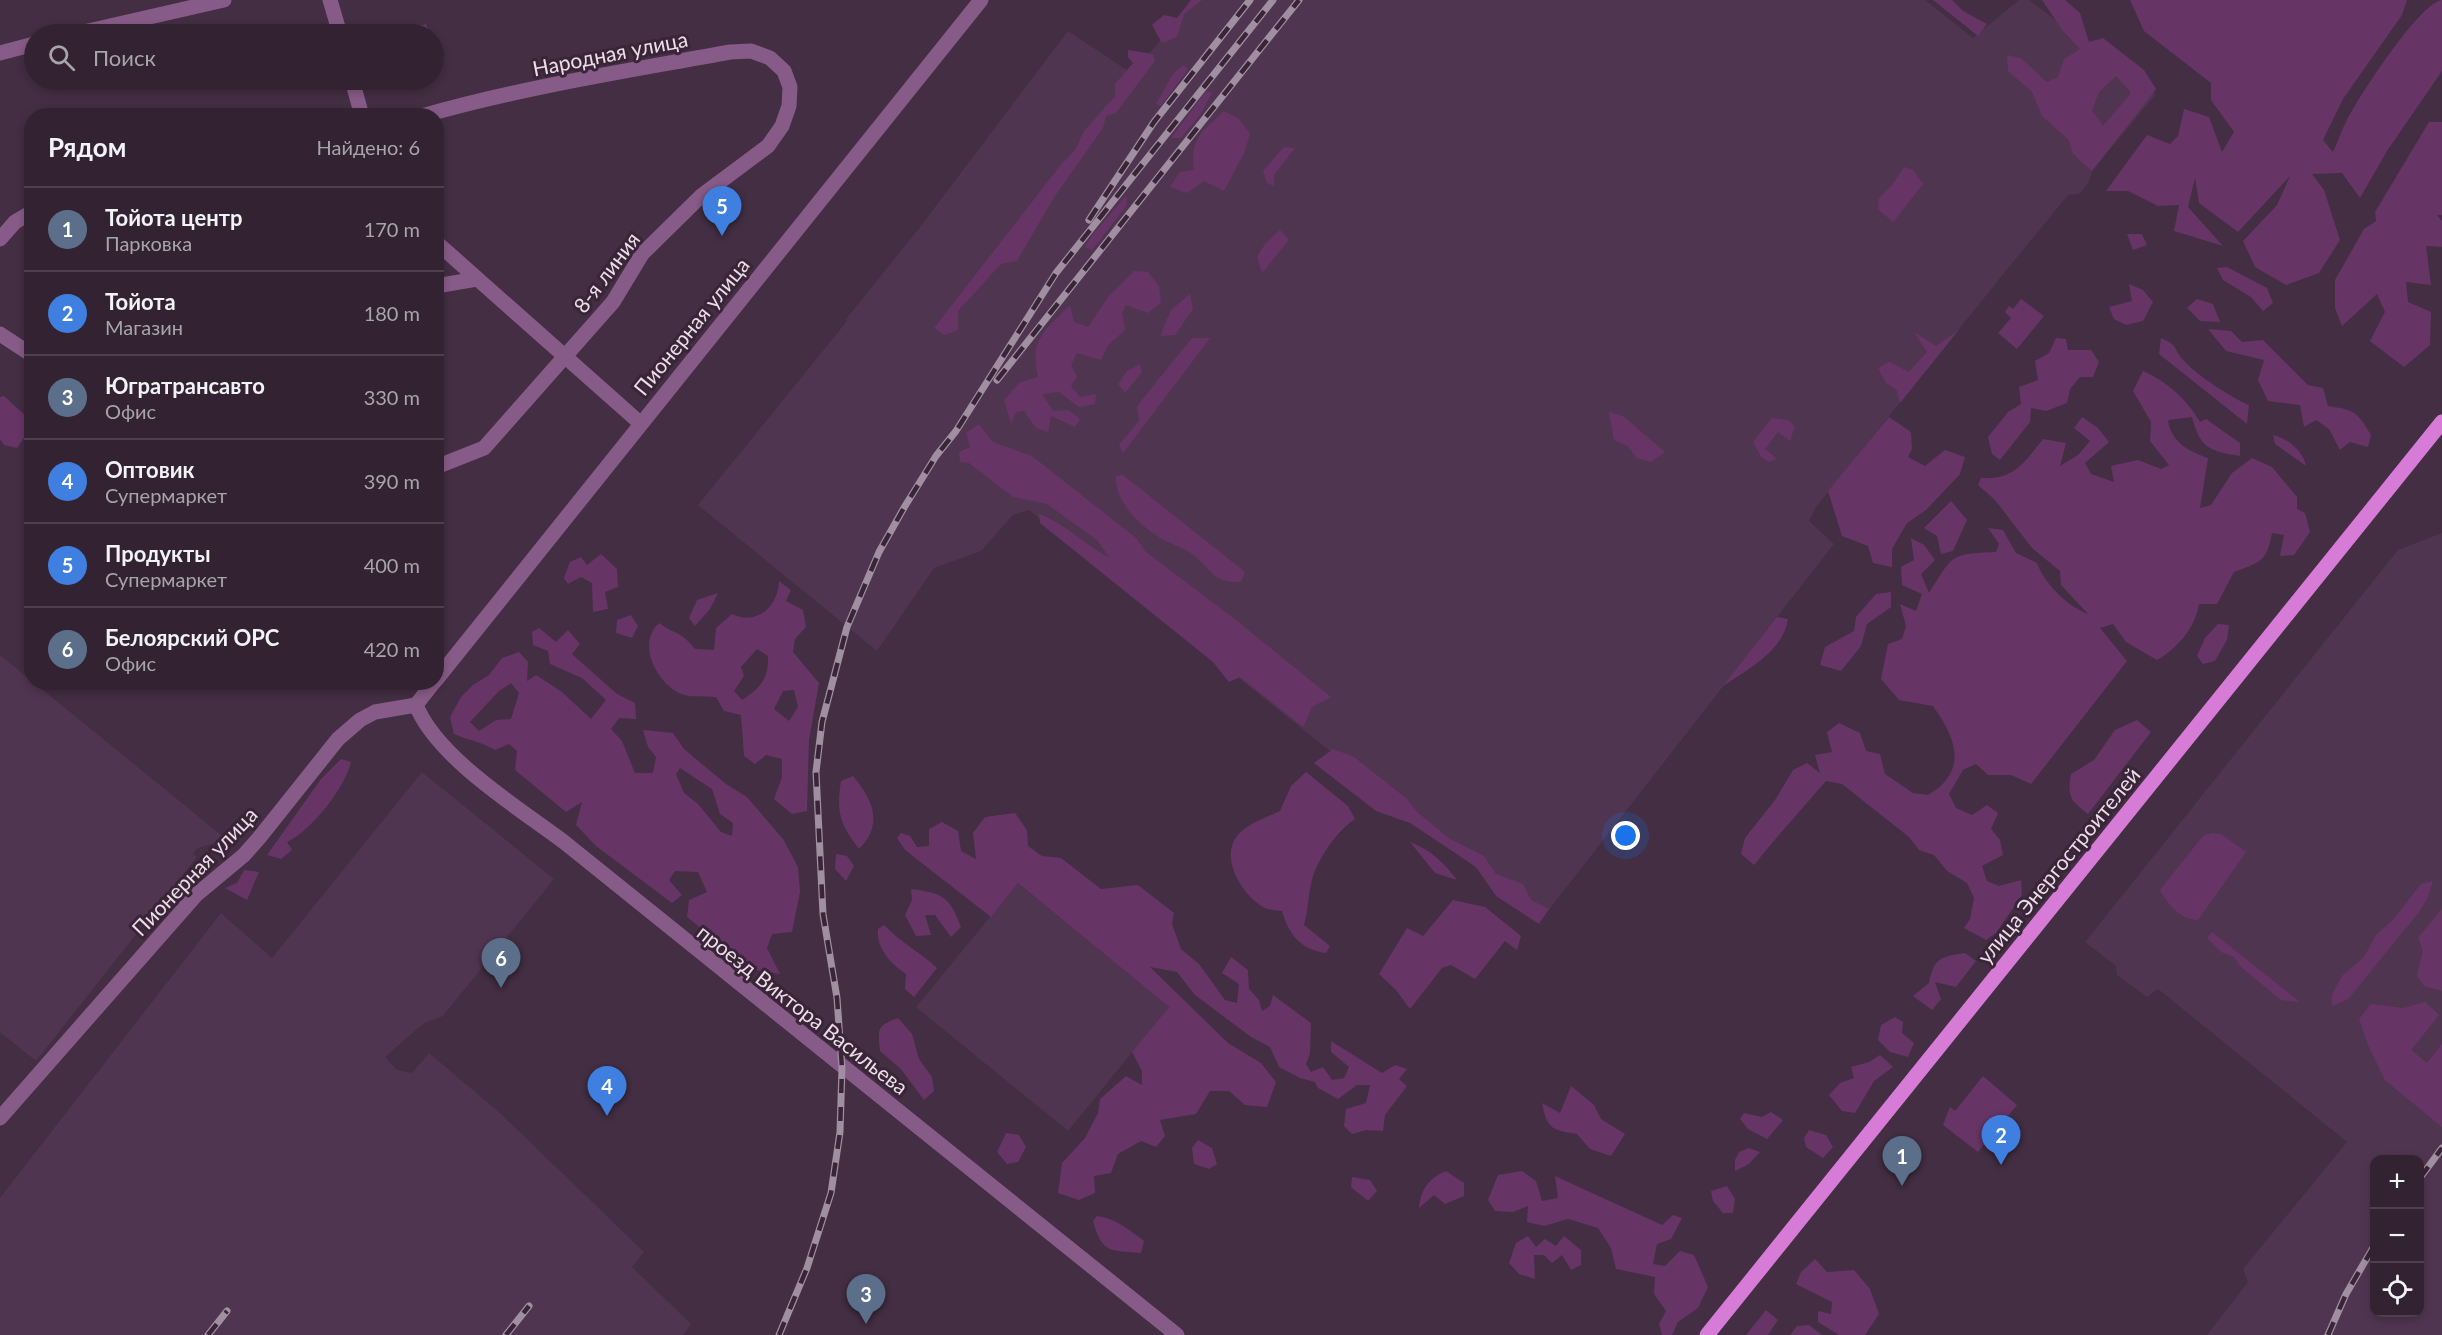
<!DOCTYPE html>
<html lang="ru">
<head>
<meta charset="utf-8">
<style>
	body { margin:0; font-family:Lato,sans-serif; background:#3d2f3e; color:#f1f3f6 }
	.controls { position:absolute; right:18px; bottom:18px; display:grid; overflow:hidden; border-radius:12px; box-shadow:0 3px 9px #0003 }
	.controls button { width:54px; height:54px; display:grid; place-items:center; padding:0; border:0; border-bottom:2px solid #4d3f4d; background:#322232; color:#f1f3f6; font:30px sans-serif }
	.you { position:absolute; left:1626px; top:836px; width:21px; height:21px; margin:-15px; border:4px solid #fff; border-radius:50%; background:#1a73e8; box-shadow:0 0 0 9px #1a73e833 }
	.badge { display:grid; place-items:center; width:39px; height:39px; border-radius:50%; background:#52cbd7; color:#fff; font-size:20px; font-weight:700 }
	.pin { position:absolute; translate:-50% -50px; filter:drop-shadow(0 2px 3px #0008) }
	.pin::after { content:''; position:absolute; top:32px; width:21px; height:18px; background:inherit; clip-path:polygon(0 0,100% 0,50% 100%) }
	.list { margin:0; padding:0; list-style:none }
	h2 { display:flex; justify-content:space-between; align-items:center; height:78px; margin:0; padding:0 24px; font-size:26px }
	h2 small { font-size:20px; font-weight:400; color:#a8a4ac }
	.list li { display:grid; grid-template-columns:39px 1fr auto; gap:18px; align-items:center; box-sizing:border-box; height:84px; padding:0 24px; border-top:2px solid #4d3f4d }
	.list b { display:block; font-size:22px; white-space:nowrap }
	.list p { margin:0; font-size:20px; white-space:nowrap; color:#a8a4ac }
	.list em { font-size:20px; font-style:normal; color:#a8a4ac }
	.icon { flex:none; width:33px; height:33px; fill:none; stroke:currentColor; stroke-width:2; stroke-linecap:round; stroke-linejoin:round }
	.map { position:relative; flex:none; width:2442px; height:1335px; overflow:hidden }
	.search { position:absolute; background:#322232; box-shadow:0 3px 9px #0003; left:24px; top:24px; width:420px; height:66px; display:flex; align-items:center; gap:15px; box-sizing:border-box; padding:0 21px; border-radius:33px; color:#a8a4ac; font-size:22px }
	.panel { position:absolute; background:#322232; box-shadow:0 3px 9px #0003; left:24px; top:108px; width:420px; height:582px; border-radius:24px }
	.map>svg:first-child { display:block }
	.built { fill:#503550; fill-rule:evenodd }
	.green { fill:#663566; fill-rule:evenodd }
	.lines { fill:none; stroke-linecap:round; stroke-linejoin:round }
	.minor { stroke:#875b87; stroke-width:15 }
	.major { stroke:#d67bd6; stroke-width:15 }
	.rail-casing { stroke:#a08fa0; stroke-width:7 }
	.rail { stroke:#392438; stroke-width:4.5; stroke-dasharray:14; stroke-linecap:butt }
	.labels { text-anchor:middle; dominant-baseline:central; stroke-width:6; stroke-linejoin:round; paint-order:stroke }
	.street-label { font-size:21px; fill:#ebddea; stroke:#392438 }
</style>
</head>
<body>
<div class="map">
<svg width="2442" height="1335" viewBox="0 0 2442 1335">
	<rect width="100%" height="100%" fill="#432e43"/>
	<g class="built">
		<path d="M1192,0H1925L1973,38L2019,0H2029L2156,94L2092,171L2089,182L2079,194L2068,195L2009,267L1816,507L1809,521L1834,544L1541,920L1029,510L1013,515L981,551L934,568L877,651L698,505L847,321L846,319L920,227L1068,31L1133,74Z"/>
		<path d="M2442,533V1335H2207L2248,1282L2243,1269L2347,1142L2158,989L2147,997L2117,975L2116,966L2085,942L2398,550ZM2374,1160H2420V1312H2374Z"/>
		<path d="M0,655L226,839L196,849L193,854L197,857L36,1061L0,1032Z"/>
		<path d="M422,772L554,879L443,1016L424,1023L385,1057L397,1070L412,1073L429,1053L500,1113L644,1252L632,1267L691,1324L683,1335H0V1198L221,913L272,958Z"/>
		<path d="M1018,883L1169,1007L1068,1131L916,1007Z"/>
	</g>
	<g class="green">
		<path d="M1191,0H1202L1184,14L1177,37L1162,43L1152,25L1164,15L1177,18Z"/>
		<path d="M1933,0H1952L1963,11L1987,24L1978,36Z"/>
		<path d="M2042,0H2065L2080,13L2089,42L2103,38L2144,70L2156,89L2092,171L2073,154L2069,140L2042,116L2032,92L2008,71L2007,55L2021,58L2047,82L2058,77L2064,59L2080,49L2063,31ZM2116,76L2131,93L2103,126L2092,110L2099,92Z"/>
		<path d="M2130,0H2407L2402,15L2343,99L2323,140L2333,152C2338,142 2341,131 2346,122C2357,99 2420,2 2442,0V71L2387,151L2360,198L2342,173L2312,174L2324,190L2340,240L2319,273L2286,285L2255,267L2243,241L2277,205L2290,176L2238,232L2199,203L2195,178L2188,207L2223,246L2174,231L2179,205L2158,206L2128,191H2106L2147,135L2170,144L2178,136L2184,109L2209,117L2222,152L2234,132L2211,100V83L2144,31Z"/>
		<path d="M426,24L430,34H397L396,33Z"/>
		<path d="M1128,50L1153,54L1155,61L1116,113L1106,116L1103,128L1055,196L1017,261L1001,264L958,311V330L945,335L934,328L1059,167L1075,150L1084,131L1115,96V84L1133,63L1128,57Z"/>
		<path d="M1184,65L1188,69L1161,106L1156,104L1173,74Z"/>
		<path d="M1206,91L1212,93L1200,115L1181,138H1171Z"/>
		<path d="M1224,111L1239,119L1250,134L1244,153L1224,191L1204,181L1187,193L1170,187L1180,172L1194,170C1189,139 1203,131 1224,111Z"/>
		<path d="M2429,122H2442V215H2437L2442,221V247L2426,246L2431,285L2406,282L2408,302L2431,312L2430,345L2404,367L2370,341L2385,312L2377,294L2342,326L2335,308V280L2364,229L2376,221L2375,212Z"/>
		<path d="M1284,147L1295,148L1274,175V186L1267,183L1263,171Z"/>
		<path d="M1904,167L1913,170L1923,184L1893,222L1878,209L1879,198L1893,184Z"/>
		<path d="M1126,196L1127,205L1092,250L1085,247L1093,234Z"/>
		<path d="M1280,230L1289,240L1262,273L1257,257L1265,244Z"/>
		<path d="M2127,234H2142L2147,245L2133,250Z"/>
		<path d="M2227,267L2267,288L2273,303L2263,311L2251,297L2223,280L2217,268Z"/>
		<path d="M1134,271L1148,272L1159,286L1161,303L1148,313L1126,305L1122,313L1125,330L1108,345L1101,360L1077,353L1071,365L1077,377L1071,386L1080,397L1096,394L1095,404L1079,407L1059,392L1042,394L1053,411L1068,410L1080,419L1075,427L1051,416L1048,432L1036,428L1024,411L1016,412L1011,424L1004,400L1019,383L1038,377C1029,338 1045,331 1070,305L1074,322L1088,327L1108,297Z"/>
		<path d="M2129,284L2143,290L2153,302L2143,321L2126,325L2114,319L2109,307L2132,301Z"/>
		<path d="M1190,294L1193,309L1175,335L1160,336L1171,310Z"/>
		<path d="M2021,299L2044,316L2017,349L1998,333L2011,318L2005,312L2009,306L2013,309Z"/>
		<path d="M2197,299L2213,304L2220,322L2200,321L2187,308Z"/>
		<path d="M2208,329L2231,331L2242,342L2263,340L2308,385L2323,388L2328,406C2354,410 2357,411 2371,435L2368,447L2350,442L2340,450L2329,429L2316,420L2304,427L2300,405L2268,401L2258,380L2264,360L2226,351Z"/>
		<path d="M1958,331L1900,403L1897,390L1886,383L1878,368L1889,362L1909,372L1927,352L1914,332L1936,346Z"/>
		<path d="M1192,338H1210L1123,453L1119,445L1139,421L1137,406Z"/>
		<path d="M2056,338L2066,339L2068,350H2091L2099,362L2093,377H2080L2070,389L2067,403L2046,411L2031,408L2030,422L2000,460L1992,454L1988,437L2008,412L2021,404L2019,387L2038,380L2035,361L2049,353Z"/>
		<path d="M2161,338C2178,345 2173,348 2183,360C2198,376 2229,396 2249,405L2247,424L2159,354Z"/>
		<path d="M1140,364L1142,372L1125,393L1118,384L1127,371Z"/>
		<path d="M2143,371C2166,381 2188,400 2200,422L2206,419L2240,443V456C2209,451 2200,448 2192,417L2168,420C2171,442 2188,451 2208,458L2200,508L2211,505L2232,473L2252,458L2272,467L2297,497V509L2305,513L2310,532L2294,555L2280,556L2284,535L2272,533C2267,562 2260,562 2234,572L2217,604H2199C2195,628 2178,648 2157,660L2126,642L2113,624L2100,628L2127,661L2031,784L2011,775H1988L1976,764L1963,770L1949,794L1956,808L1972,815L1987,805L1998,813L1991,829L2000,840L2003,855L1982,866L1987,881L1999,886L2021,880L2022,895L1996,933L1986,940L1964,928L1970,919L1974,898L1967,883L1947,871L1934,855L1919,850L1909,837L1842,784L1826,781C1802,809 1777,836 1754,865L1741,854L1745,838L1775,800L1793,770L1807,763L1820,773L1815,755L1832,752L1827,732L1839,723L1860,733L1866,751L1880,754L1885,774L1913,793L1928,795C1969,771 1956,738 1933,706L1899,700L1881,679L1888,644L1902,639L1906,626L1900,604L1916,611L1922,594L1902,585L1901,567L1914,560L1911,538L1924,545L1935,560L1921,574L1929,593C1954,555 1948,554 1996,552L1999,544L1988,528L2003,530L2016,553L2037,563C2044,583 2067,606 2088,614L2061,585L2060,571L2032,548L1995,500L1978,485L1981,478C2014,480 2024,463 2043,439L2066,443L2060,466L2078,455L2090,441L2074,428L2082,417L2098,428L2109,442L2085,463L2091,474L2114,482L2111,466L2138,460L2161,469L2169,465L2150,441L2151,422L2133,391Z"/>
		<path d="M4,396L29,419L28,432L17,448L4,445L0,439V397Z"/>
		<path d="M1609,412L1623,416L1665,452L1651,462L1636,458L1628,446L1614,440Z"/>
		<path d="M1889,417L1911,432L1912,449L1908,457L1925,466L1945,450L1965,457L1960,474L1926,510L1907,523L1892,549V567L1873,563L1868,546L1842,536L1828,491Z"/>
		<path d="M1772,418L1788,420L1795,426L1790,441L1778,432L1765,449L1777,459L1769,462L1761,457L1753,442Z"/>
		<path d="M979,424L993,442L1032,456L1136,538L1146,552L1232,617L1331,697L1312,707L1303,727L1240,677L1229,682L1213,662L1040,523L1039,514C1066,524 1085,545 1110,558L1097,540L1047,504L1013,497L969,463L960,462L959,452L970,447L966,433Z"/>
		<path d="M2273,435C2289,439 2303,451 2306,466L2275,444Z"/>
		<path d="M1123,475L1245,572L1241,582C1214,583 1213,572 1196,557C1185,548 1170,544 1159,537C1139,525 1114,500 1116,476Z"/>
		<path d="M1951,501L1967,520L1953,551L1941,554L1937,536L1924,528Z"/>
		<path d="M601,554L617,569L618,587L605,592L608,609L593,612L592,583L581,577L568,584L564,578L570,562L581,557L587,565Z"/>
		<path d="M779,581L791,590L786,601L803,610L806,627L795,639L793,652L819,683L809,740L807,811L792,814L774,799L782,777V759L766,755L755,764L744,756L741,715L724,711L716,697C706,696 687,698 679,693C655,680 637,643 659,623C677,636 680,630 695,649L714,650L716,628L732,614C757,626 778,607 779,581ZM757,649L768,656C769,679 760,688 742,700L734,691L744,676L741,667ZM794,690L798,707L789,721L774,709L783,691Z"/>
		<path d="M1891,592V607L1867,624L1861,646L1841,671L1820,665L1825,647L1854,631L1856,617L1876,594Z"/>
		<path d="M718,593L710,609L695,626L689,618L697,600Z"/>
		<path d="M631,615L638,626L632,638L616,633L617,620Z"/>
		<path d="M1777,617L1788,619C1783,652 1748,669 1722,687Z"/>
		<path d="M2218,624L2229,625L2227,640L2215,661L2203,664L2197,656L2205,638Z"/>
		<path d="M539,628L556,642L568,630L580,644L572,654L617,694L635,703L636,719L619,718L611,729L622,741L635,773H653L656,757L648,747L643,730L673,733L684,749L726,784L747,797L783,839L798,867L800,892L792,932L772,934L767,948L780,974L751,969L687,917L689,900L707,892L698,872L675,871L669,880L682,895L672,903L596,846L576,825L582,802L566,812L515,770L517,751L509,744L495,750C482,742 467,740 454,734L450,717L461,697L473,685L489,675L502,658L519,652L528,662L527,681L536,675L562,692L591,719L606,700L582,678L550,664L548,651L533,645L532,632ZM511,683L519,693L511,719L496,720L479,731L470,722L499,691ZM680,768L712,789L720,814L733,823L732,836L721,832L698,804L684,793L676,774Z"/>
		<path d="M2137,720L2151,732L2088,814C2070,800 2067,797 2071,774L2094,760L2115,730Z"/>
		<path d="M1333,749L1354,757L1407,799L1416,811L1450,839L1484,856L1496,874L1523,884L1531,900L1549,909L1539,924L1496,896L1476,867L1410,823L1376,811L1314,763Z"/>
		<path d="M341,759L351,762C345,788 311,831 287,842L292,850L281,859L267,855L321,779Z"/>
		<path d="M1306,772L1348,806L1355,819C1336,832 1316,860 1311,884C1308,898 1308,911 1304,925L1330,946L1326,953C1300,949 1289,935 1282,911C1276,910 1268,910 1263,907C1244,896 1224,865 1233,843C1240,826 1265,818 1280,811L1291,786Z"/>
		<path d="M853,776C873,800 884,824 859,849C840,824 836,813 841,781Z"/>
		<path d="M1015,813L1027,830L1028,846L1042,856L1061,858L1101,889L1138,885L1174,913L1172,924L1181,949L1199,964L1225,1000L1237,1003L1239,984L1222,973L1231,957L1248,970L1249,989L1259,1000L1262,1011L1270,1006L1273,995L1311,1023L1310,1053L1306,1064L1311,1072L1323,1067L1332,1080L1344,1078L1349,1067L1331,1052V1041L1382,1073L1395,1065L1407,1069L1399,1079L1407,1086L1385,1115L1383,1131L1366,1130L1352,1134L1344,1126L1346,1109L1366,1103L1370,1085H1357L1338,1099L1318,1088L1315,1082L1300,1078L1279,1067L1270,1047L1251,1037L1195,995L1177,972L1150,967L1228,1043L1261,1063L1276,1082L1267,1107L1245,1105L1229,1091H1210L1196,1114L1160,1120L1165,1136L1156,1147L1141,1141L1118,1154L1111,1173L1094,1176L1095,1193L1079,1200L1058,1193L1062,1163L1085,1138L1098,1113L1100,1099L1126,1076L1142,1085V1071L1132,1052L1169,1007L1018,883L991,917L905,850L897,838L901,833L910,836L917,847L929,846V829L942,822L958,831L961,851L976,859L973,833L985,817Z"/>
		<path d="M2212,833L2221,834L2246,852L2198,920C2179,919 2169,905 2160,890L2203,836Z"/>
		<path d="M1410,842C1431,850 1443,862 1457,880L1435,873Z"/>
		<path d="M836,854L847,856L854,866L846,881L835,869Z"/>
		<path d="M244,870L259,872L247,900L225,888L237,883Z"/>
		<path d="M2433,881L2427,899L2419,912L2348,999L2332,1006V995L2342,976L2364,957L2376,935L2393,920L2421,884Z"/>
		<path d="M911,889C943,893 950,897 961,927L951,937L935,915H925L931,935L916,936L905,915L912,900Z"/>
		<path d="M1453,900L1485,907L1521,936L1517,950L1505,941L1475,979L1451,965L1442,968L1410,1009L1396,990L1379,974L1407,928L1423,936Z"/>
		<path d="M2442,909V991L2424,986L2417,975L2423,951L2418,938Z"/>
		<path d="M884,925C901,943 919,951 937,968L914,997L905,989L906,974C891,964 876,948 878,929Z"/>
		<path d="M2212,932L2300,1002L2281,1000L2241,967L2234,957L2221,952L2207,938Z"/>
		<path d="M1965,953L1976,961L1956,987L1935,982L1941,999L1932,1010L1913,996L1929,983C1934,957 1941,957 1965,953Z"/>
		<path d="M2425,1002L2439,1015L2411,1050L2427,1063L2442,1044V1127L2385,1080L2368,1045L2359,1019L2371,1004L2403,1008Z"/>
		<path d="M1895,1017L1903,1022L1902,1033L1914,1043L1908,1057L1890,1052L1878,1040L1881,1025Z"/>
		<path d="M898,1018L912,1034L919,1059L932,1077L934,1091L924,1100L901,1069L880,1051C878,1029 876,1026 898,1018Z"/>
		<path d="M1880,1055L1893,1067L1874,1081L1855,1113L1842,1111L1829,1095L1840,1083L1854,1078L1851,1067L1869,1062Z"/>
		<path d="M1983,1076L2017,1105L1978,1152L1943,1125L1950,1107L1955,1111Z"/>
		<path d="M1571,1086L1594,1105L1601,1119L1625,1134L1611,1156L1590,1149L1577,1134C1552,1130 1547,1129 1542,1103L1560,1113Z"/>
		<path d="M1771,1112L1783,1120L1767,1139L1748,1129L1740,1119L1744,1113L1762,1117Z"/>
		<path d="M1809,1130L1826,1135L1833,1147L1823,1158L1806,1147L1804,1138Z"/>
		<path d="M1006,1133L1019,1135L1026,1147L1018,1162L1007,1164L997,1152Z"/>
		<path d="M1198,1140L1212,1148L1217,1164L1209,1169L1194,1164L1192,1148Z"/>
		<path d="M1749,1148L1760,1152L1749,1164L1735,1171V1160L1739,1152Z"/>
		<path d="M1446,1171L1464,1183V1196L1445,1204L1434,1195L1419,1208C1421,1189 1428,1179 1446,1171Z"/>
		<path d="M1522,1171L1536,1181L1542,1201L1558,1198L1555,1176L1662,1225L1673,1215L1682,1218L1671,1239L1657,1244L1653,1264L1665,1266L1680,1251L1694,1255L1708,1287L1698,1308L1678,1322L1672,1335H1662L1659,1324L1666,1311L1654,1294L1655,1277L1616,1269L1611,1248L1598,1228L1568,1219L1544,1226L1527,1222L1528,1206L1513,1212L1495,1211L1488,1200L1498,1175Z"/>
		<path d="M1352,1177L1370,1180L1377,1191L1368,1201L1351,1187Z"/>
		<path d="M1727,1186L1735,1199L1733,1213H1723L1713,1201L1711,1191Z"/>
		<path d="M1097,1216C1116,1218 1129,1230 1144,1241L1141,1253C1112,1250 1102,1255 1093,1221Z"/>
		<path d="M1528,1236L1536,1247L1545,1239L1556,1246L1564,1236L1581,1250V1265L1571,1270L1562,1255L1552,1263L1544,1255H1534L1535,1279L1519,1274L1509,1263L1516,1243Z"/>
		<path d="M1815,1259L1827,1272L1854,1270L1870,1289L1879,1314L1865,1335H1839L1818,1322V1311L1831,1314L1832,1302L1796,1284L1801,1272Z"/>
		<path d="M1766,1310L1778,1320L1768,1335H1746Z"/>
		<path d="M1809,1325L1822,1335H1790L1797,1326Z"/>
	</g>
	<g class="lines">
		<g class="minor">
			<path d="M330,0L340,34"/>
			<path d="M75,34L224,0"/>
			<path d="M0,53L34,44"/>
			<path d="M352,80L362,116"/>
			<path d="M422,116C523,87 627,71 730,52L751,51L770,58L784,71L790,87L789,106L782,126L768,146L701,196L642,254L613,302L484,448L436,467"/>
			<path d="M0,239L15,222L32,212"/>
			<path d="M436,242L640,423"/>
			<path d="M436,286L477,279"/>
			<path d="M0,334L32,355"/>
			<path d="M436,680L981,0"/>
			<path d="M416,705C437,758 519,808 564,842L1177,1335"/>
			<path d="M0,1118L196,895L244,855L259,838L338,739L360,720L375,712L416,705L434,682"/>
		</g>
		<path class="major" d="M1707,1335L2442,422"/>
		<g class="rail-casing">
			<g id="rail">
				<path d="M1089,220L1154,122L1250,0"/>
				<path d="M997,380L1299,0"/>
				<path d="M2420,1178L2442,1148"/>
				<path d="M208,1335L227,1311"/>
				<path d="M506,1335L529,1306"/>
				<path d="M779,1335L807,1268L831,1193L840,1132L842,1068L837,998L823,914L816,772L822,722L847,627L879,552L905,506L936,456L956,431L1056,273L1273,0"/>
				<path d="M2328,1335L2346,1294L2374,1246"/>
			</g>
		</g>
		<use href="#rail" class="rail"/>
	</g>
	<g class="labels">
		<g class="street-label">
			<text transform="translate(610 53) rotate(-11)">Народная улица</text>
			<text transform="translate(606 272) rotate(-53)">8-я линия</text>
			<text transform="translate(691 326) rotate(-51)">Пионерная улица</text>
			<text transform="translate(2058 865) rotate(-51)">улица Энергостроителей</text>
			<text transform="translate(194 871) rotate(-46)">Пионерная улица</text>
			<text transform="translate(803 1009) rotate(38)">проезд Виктора Васильева</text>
		</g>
	</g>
</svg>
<div class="controls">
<button>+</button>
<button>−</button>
<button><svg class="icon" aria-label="locate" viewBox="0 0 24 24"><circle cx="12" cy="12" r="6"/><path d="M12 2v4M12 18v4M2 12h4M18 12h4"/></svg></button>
</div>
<div class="you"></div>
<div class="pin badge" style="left:1902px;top:1186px;background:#5c6f8a">1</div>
<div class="pin badge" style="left:2001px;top:1165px;background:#3f7fe0">2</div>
<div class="pin badge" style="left:866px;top:1324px;background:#5c6f8a">3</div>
<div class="pin badge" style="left:607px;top:1116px;background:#3f7fe0">4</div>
<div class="pin badge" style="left:722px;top:236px;background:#3f7fe0">5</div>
<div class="pin badge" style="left:501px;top:988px;background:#5c6f8a">6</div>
<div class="search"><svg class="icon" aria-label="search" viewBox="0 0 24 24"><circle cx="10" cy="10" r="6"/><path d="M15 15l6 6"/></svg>Поиск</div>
<section class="panel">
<h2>Рядом<small>Найдено: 6</small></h2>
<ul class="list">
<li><span class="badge" style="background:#5c6f8a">1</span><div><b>Тойота центр</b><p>Парковка</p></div><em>170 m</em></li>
<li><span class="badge" style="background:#3f7fe0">2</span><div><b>Тойота</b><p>Магазин</p></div><em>180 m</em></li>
<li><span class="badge" style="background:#5c6f8a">3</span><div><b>Югратрансавто</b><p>Офис</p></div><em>330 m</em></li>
<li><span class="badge" style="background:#3f7fe0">4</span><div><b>Оптовик</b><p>Супермаркет</p></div><em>390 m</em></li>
<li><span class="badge" style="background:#3f7fe0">5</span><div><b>Продукты</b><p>Супермаркет</p></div><em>400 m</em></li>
<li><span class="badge" style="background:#5c6f8a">6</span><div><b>Белоярский ОРС</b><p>Офис</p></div><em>420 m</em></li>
</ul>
</section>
</div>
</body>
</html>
